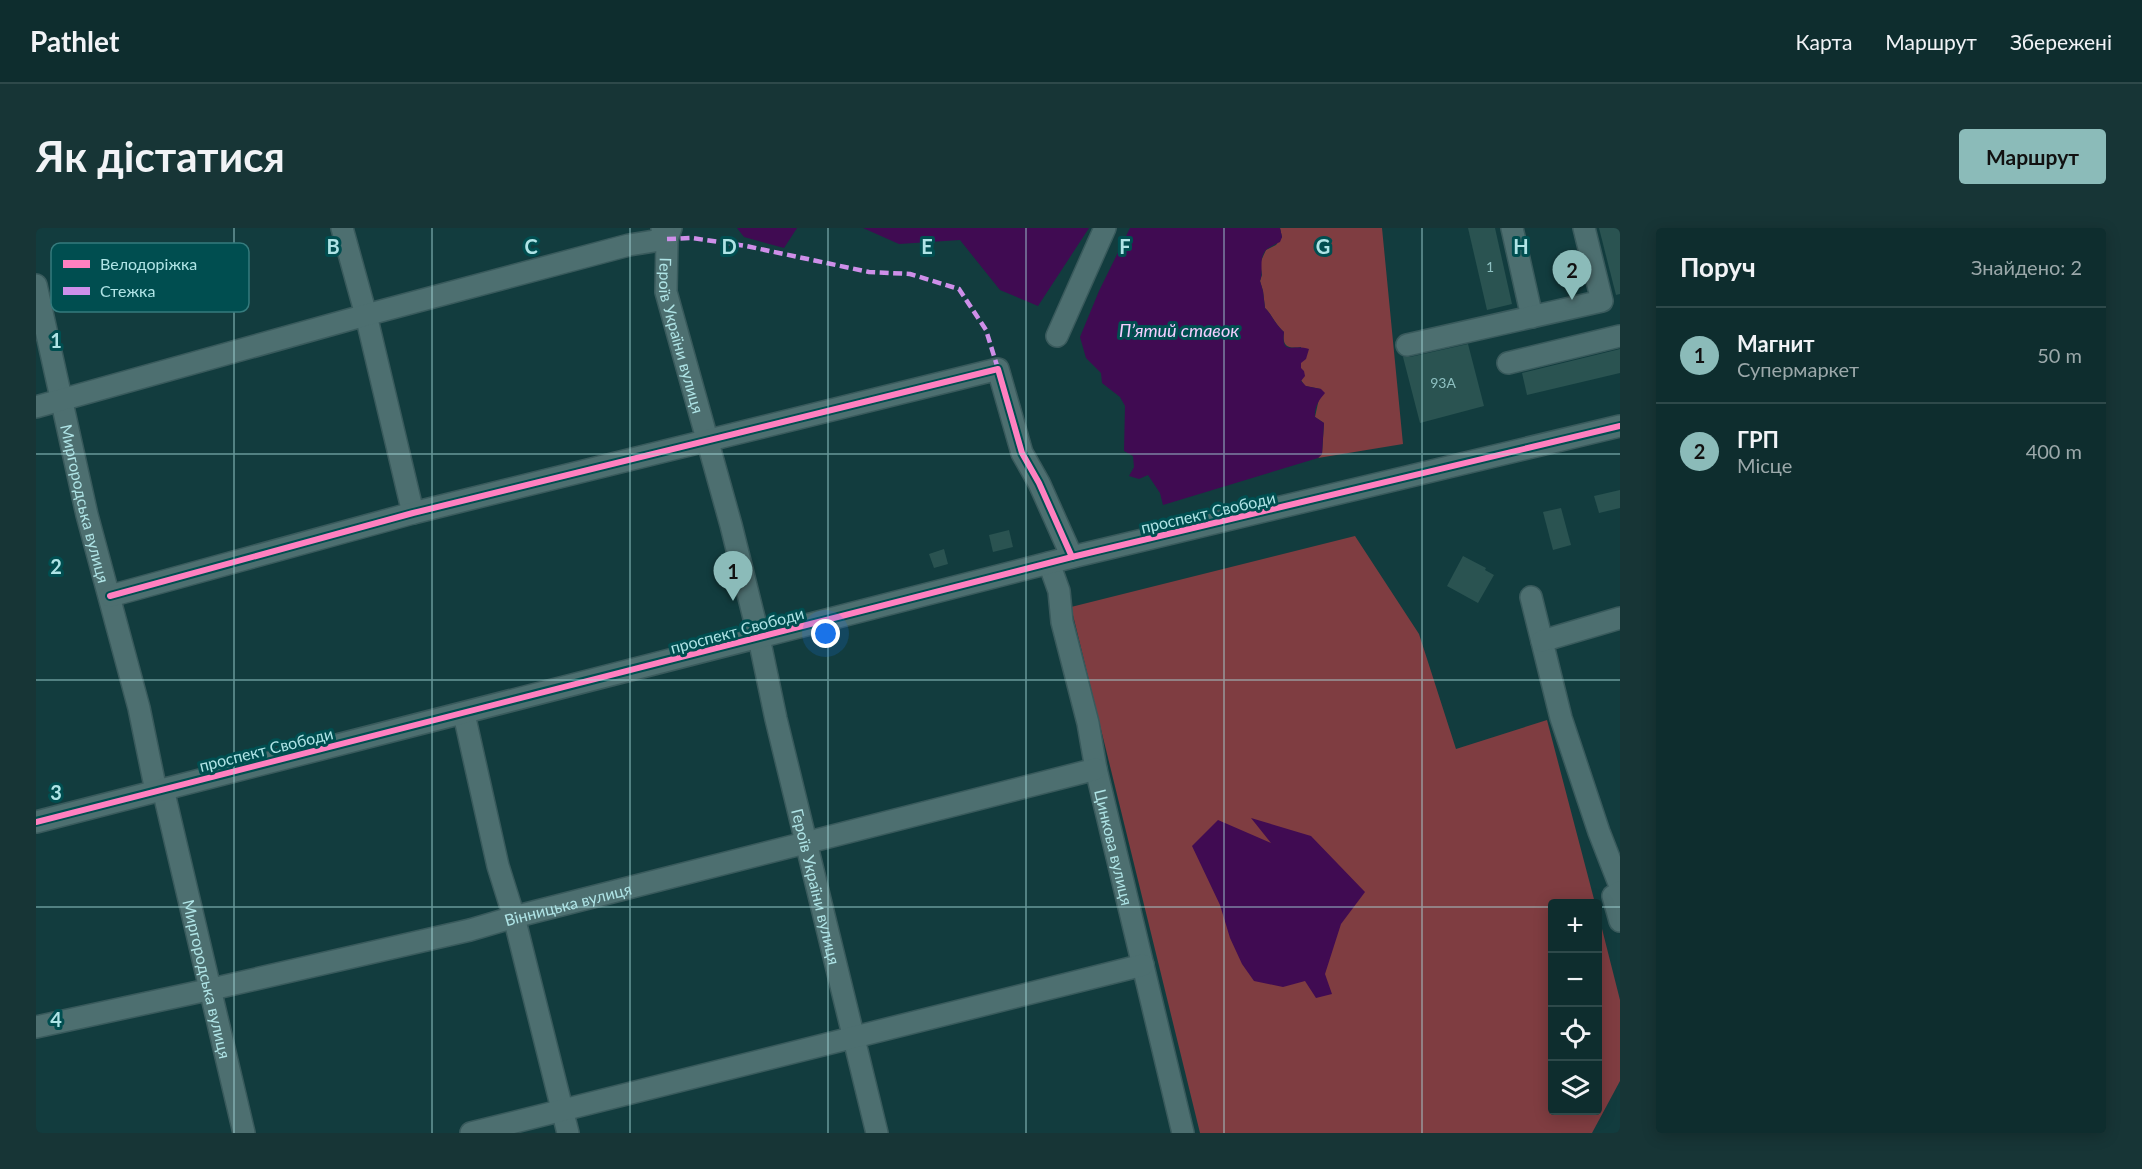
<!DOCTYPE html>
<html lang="uk">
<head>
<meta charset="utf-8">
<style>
	body { margin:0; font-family:Lato,sans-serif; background:#173536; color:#f1f3f6 }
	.controls { position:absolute; right:18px; bottom:18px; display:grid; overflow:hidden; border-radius:6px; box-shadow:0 3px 15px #0003 }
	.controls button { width:54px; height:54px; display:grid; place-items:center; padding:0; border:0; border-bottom:2px solid #2e494a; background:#0e2d2e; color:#f1f3f6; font:30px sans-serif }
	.you { position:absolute; left:790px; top:406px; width:21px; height:21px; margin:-15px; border:4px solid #fff; border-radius:50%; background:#1a73e8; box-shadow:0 0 0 9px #1a73e833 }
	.badge { display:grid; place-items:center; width:39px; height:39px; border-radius:50%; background:#8bbbb9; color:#111; font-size:20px; font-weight:700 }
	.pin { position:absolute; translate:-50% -50px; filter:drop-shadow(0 2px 3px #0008) }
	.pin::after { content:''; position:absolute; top:32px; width:21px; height:18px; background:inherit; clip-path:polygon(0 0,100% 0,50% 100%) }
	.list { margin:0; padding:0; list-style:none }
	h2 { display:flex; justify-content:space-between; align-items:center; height:78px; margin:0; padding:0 24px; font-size:26px }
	h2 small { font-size:20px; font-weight:400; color:#9ba8aa }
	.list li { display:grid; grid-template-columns:39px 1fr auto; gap:18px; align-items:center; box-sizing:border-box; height:96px; padding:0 24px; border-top:2px solid #2e494a }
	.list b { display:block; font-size:22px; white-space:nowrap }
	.list p { margin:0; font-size:20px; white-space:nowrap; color:#9ba8aa }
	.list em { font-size:20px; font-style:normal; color:#9ba8aa }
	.icon { flex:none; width:33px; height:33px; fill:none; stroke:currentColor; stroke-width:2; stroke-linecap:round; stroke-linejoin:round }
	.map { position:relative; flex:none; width:1584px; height:905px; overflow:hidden; border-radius:6px }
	header { display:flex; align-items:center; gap:36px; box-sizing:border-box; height:84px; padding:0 30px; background:#0e2d2e; border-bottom:2px solid #2e494a }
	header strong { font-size:28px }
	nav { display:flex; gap:33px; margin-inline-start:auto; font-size:21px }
	.intro { display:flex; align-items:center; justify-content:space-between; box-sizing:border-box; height:144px; padding:0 36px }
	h1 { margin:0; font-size:42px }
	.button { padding:15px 27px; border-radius:6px; background:#8bbbb9; color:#111; font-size:21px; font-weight:700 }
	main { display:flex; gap:36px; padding:0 36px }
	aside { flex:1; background:#0e2d2e; border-radius:6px; box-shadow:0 3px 15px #0003 }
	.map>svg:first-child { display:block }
	.green { fill:#7f3d41 }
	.water { fill:#400b52 }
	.building { fill:#2a5351 }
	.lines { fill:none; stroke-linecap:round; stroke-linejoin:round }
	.minor-casing { stroke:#395a5c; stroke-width:24 }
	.minor { stroke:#4d6f70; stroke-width:21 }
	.quiet { stroke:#ce8fe9; stroke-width:4.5; stroke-dasharray:9 4.5; stroke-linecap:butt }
	.cycleway-casing { stroke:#004e50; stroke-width:10 }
	.cycleway { stroke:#ff80c0; stroke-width:6 }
	.grid { fill:none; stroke:#afe4e6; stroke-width:1.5; stroke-opacity:0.55 }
	.labels { text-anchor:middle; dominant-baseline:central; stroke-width:6; stroke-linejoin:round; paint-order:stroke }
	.number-label { font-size:14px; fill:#8ec0c1 }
	.street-label { font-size:16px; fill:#afe4e6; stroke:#004e50 }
	.water-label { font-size:18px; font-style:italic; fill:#f4ceff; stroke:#004e50 }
	.key { fill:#004e50; stroke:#357b7d; stroke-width:1.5 }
	.key-label { font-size:16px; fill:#afe4e6 }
	.grid-label { font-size:20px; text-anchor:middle; font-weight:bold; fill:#afe4e6; stroke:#004e50; stroke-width:6; stroke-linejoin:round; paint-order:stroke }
</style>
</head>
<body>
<header>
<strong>Pathlet</strong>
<nav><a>Карта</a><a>Маршрут</a><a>Збережені</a></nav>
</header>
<div class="intro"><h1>Як дістатися</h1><a class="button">Маршрут</a></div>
<main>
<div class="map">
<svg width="1584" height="905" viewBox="0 0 1584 905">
	<rect width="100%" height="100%" fill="#123c3e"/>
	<g class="green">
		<path d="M1244,0H1346L1367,216L1282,230L1286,226L1288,195L1279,189L1285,161L1269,158L1265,152V119C1251,121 1246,118 1248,104C1239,96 1236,87 1229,80L1227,63L1224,53L1226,47L1224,35L1230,22L1240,17L1246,9Z"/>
		<path d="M1319,308L1383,406L1420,521L1511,492L1559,675L1516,676V882H1562V685L1584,772V853L1556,905H1164L1035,379Z"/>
	</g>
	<g class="water">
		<path d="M701,0H761L748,20L708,9Z"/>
		<path d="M827,0H1053L1002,78L964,62L924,12L863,16Z"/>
		<path d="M1094,0H1244L1246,9L1244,14C1240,16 1233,19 1230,22C1222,31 1228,43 1224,53L1227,63L1229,80C1236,87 1239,96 1248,104C1245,128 1257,116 1273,121L1270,131L1265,135V140L1268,143L1269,148L1265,153L1270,158L1285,161L1289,165C1283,172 1278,179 1279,189L1288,195L1286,226L1282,230L1127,277L1124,265L1112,247L1103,251L1093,248L1098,239L1097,228L1088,223L1089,178L1084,169L1066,155L1065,145L1050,130L1044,109L1063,63Z"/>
		<path d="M1215,590L1275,608L1329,664L1305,696L1289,746L1296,766L1280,770L1269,753L1247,759L1218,753L1206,736L1194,710L1184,677L1156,618L1182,592L1235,615Z"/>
	</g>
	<g class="building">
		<path d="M1432,0H1459L1476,76L1451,82Z"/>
		<path d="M1563,0H1584V66L1580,67Z"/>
		<path d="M1432,116L1448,178L1384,195L1367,129H1374Z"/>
		<path d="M1584,121V145L1491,167L1486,145Z"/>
		<path d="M1584,262V280L1563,285L1558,268Z"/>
		<path d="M1525,280L1535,317L1517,322L1507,284Z"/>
		<path d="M973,302L977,319L957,324L953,307Z"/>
		<path d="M908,321L912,336L898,340L893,326Z"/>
		<path d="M1427,328L1450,340L1449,342L1458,347L1442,375L1411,358Z"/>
	</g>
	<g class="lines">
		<g class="minor-casing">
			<g id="minor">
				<path d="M306,0L330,87L377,285"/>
				<path id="s1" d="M635,0L631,11L630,64L695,297L723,410L740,491L841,905"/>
				<path d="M1476,0L1496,89"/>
				<path id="s2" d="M0,57L51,287L103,480L120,563"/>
				<path d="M1021,108L1069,0"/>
				<path d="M1371,117L1566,73L1548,0"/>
				<path d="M1472,135L1584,108"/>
				<path d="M0,179L330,87L593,17L631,11L626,1"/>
				<path id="s3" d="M1013,335L1023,363L1026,394L1052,495L1060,541L1147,905"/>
				<path d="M74,368L377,285L962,141L986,225L1003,255L1036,329"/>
				<path d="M1495,369L1525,490L1563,604L1584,658"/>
				<path d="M1506,413L1584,390"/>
				<path d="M428,486L462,638L478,689L532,905"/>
				<path id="s4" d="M127,561L208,905"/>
				<path d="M0,594L1036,329L1584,198"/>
				<path d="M1584,664L1577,668L1584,693"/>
				<path id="s5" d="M0,799L176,761L434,702L478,689L1060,541"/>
				<path d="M435,905L1107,737"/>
			</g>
		</g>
		<use href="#minor" class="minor"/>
		<path class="quiet" d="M631,11L656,10L710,18L833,44L874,46L923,61L950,102L962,141"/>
		<g class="cycleway-casing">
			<g id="cycleway">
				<path d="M74,368L377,285L962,141L986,225L1003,255L1036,329"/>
				<path d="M0,594L1036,329L1584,198"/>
			</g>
		</g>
		<use href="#cycleway" class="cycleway"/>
	</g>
	<path class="grid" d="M198,0V905M396,0V905M594,0V905M792,0V905M990,0V905M1188,0V905M1386,0V905M0,226H1584M0,452H1584M0,679H1516M1562,679H1584"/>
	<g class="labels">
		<g class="number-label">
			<text x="1454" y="38">1</text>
			<text x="1407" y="154">93А</text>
		</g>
		<g class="street-label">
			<text stroke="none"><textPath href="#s1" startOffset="110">Героїв України вулиця</textPath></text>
			<text stroke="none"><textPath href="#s2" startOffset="224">Миргородська вулиця</textPath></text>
			<text transform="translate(1172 284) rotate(-13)">проспект Свободи</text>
			<text transform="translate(701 402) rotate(-15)">проспект Свободи</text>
			<text transform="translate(230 521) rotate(-14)">проспект Свободи</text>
			<text stroke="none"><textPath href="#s3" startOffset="292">Цинкова вулиця</textPath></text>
			<text stroke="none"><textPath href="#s1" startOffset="678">Героїв України вулиця</textPath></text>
			<text stroke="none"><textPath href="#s5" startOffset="546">Вінницька вулиця</textPath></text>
			<text stroke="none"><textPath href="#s4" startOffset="195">Миргородська вулиця</textPath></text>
		</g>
		<g class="water-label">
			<text x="1143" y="102">П’ятий ставок</text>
		</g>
	</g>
	<rect x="15" y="15" width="198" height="69" rx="9" class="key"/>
	<rect x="27" y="32" width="27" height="8" fill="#ff80c0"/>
	<rect x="27" y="59" width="27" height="8" fill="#ce8fe9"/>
	<g class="key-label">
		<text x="64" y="42">Велодоріжка</text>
		<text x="64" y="69">Стежка</text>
	</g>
	<g class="grid-label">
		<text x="297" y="26">B</text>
		<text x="495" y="26">C</text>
		<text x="693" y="26">D</text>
		<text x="891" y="26">E</text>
		<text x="1089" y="26">F</text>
		<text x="1287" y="26">G</text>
		<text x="1485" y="26">H</text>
		<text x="20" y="120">1</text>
		<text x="20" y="346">2</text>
		<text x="20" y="572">3</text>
		<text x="20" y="799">4</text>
	</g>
</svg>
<div class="controls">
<button>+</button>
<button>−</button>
<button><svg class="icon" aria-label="locate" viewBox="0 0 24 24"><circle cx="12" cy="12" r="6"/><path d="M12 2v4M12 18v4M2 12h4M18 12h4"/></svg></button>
<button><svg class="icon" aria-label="layers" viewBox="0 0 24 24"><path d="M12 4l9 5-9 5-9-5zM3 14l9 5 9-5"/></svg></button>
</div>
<div class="you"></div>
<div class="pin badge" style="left:697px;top:373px">1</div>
<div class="pin badge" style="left:1536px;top:72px">2</div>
</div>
<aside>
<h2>Поруч<small>Знайдено: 2</small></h2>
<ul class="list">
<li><span class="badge">1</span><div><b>Магнит</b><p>Супермаркет</p></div><em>50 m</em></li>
<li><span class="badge">2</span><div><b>ГРП</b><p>Місце</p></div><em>400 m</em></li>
</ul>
</aside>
</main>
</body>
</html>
